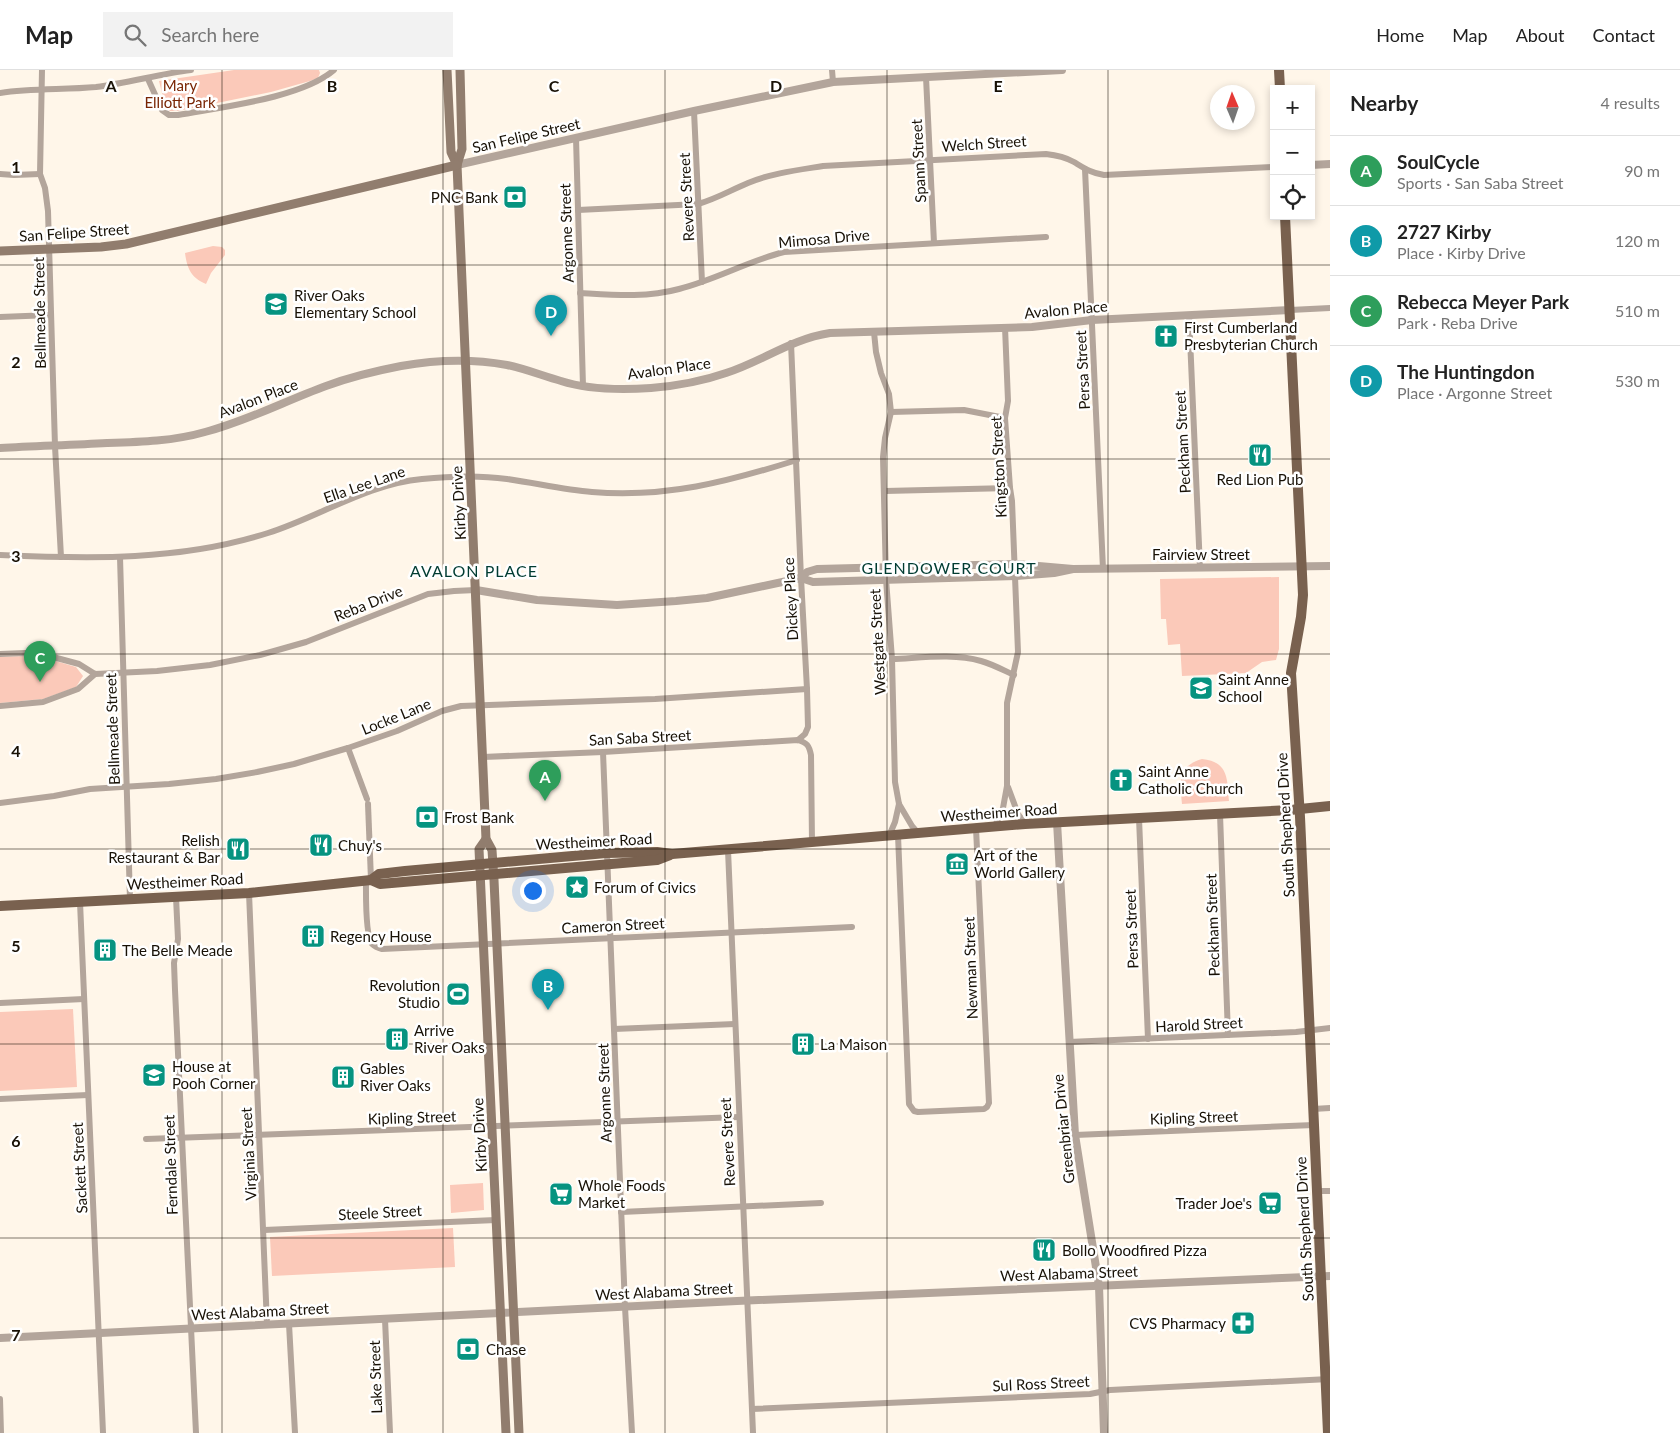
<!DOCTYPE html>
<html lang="en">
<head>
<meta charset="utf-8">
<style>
	body { margin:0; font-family:Lato,sans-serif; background:#f2f2f2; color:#222 }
	.controls { position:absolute; right:15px; top:15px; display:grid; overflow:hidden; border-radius:0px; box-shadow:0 2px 8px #0003 }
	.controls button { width:45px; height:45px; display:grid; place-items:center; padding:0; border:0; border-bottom:1px solid #e0e0e0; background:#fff; color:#222; font:25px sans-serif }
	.compass { position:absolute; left:1210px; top:15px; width:45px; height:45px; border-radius:50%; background:#fff; box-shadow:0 2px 8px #0003; rotate:358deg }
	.you { position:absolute; left:532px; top:820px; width:18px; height:18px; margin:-12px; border:4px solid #fff; border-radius:50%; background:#1a73e8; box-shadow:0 0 0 8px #1a73e833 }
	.badge { display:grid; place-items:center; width:32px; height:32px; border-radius:50%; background:#111827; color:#fff; font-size:16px; font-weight:700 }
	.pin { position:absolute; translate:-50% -41px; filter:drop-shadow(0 1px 2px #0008) }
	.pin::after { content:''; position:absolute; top:26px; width:18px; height:15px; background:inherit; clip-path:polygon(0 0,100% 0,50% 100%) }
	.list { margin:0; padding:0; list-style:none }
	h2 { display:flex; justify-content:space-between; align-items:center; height:65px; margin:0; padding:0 20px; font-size:21px }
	h2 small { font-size:16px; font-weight:400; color:#767676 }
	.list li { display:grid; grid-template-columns:32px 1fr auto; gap:15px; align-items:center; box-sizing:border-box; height:70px; padding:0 20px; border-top:1px solid #e0e0e0 }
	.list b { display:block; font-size:19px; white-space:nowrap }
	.list p { margin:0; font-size:16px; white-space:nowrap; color:#767676 }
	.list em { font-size:16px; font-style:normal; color:#767676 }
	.icon { flex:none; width:28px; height:28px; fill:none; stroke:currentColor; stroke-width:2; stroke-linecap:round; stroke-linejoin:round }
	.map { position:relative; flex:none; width:1330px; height:1363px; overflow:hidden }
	header { display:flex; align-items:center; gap:30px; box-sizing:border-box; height:70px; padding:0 25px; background:#fff; border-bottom:1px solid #e0e0e0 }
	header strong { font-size:24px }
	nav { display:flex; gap:28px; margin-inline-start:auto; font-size:18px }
	.search { width:350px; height:45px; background:#f2f2f2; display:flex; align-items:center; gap:12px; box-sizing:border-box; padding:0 18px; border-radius:0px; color:#767676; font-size:19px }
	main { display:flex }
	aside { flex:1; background:#fff }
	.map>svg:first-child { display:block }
	.green { fill:#fbc9b9 }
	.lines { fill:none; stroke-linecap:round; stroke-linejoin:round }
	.minor { stroke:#b3a59b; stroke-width:6 }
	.tertiary { stroke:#b3a59b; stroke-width:8 }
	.secondary { stroke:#917d6e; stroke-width:9 }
	.primary { stroke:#79614f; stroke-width:10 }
	.grid { fill:none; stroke:#181106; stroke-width:1; stroke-opacity:0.55 }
	.labels { text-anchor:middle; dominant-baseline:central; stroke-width:5; stroke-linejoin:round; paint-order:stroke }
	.park-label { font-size:15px; fill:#792504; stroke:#fff }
	.street-label { font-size:15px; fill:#181106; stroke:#fff }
	.poi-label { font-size:15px; fill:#181106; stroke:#fff; text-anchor:start }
	.neighbourhood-label { font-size:16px; letter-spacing:1px; fill:#003c32; stroke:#fff }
	.grid-label { font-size:16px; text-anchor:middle; font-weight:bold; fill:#181106; stroke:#fff; stroke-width:5; stroke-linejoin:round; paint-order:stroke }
</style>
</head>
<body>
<header>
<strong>Map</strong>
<div class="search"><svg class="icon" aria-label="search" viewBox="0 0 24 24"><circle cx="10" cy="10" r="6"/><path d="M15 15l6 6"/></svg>Search here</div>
<nav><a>Home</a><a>Map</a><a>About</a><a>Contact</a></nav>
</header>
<main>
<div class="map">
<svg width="1330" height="1363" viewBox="0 0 1330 1363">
	<rect width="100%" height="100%" fill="#fff6e9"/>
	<g class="green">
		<path d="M234,0H319L320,3L318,8L310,11L271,22L178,41H170L166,39L159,11Z"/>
		<path d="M213,176L222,177L225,180V185L211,203L206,214C191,208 187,198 185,183Z"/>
		<path d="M1279,507V579L1276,590L1262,592L1246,603L1182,606L1180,574L1168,575L1166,549H1161L1160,509Z"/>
		<path d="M25,586L52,590L76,597L83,606L76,617L43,629L0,633V587Z"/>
		<path d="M1202,689C1229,692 1227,709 1229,731L1182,734C1180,713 1177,696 1202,689Z"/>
		<path d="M73,939L77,1017L0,1021V942Z"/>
		<path d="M483,1113L484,1140L451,1143L450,1115Z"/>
		<path d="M453,1158L455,1197L272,1206L270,1167Z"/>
	</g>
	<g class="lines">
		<g class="minor">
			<path d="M42,0L40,104L45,118L48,141L55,376L61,487"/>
			<path d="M832,0L833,12"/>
			<path d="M926,7L934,173"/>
			<path d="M148,9L162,40L169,45H178C221,37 302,28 334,0"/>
			<path d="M0,23C32,18 64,20 96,17C128,13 159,4 191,0"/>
			<path d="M694,41L702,212"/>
			<path d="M576,68L583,316"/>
			<path d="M1085,99L1103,499"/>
			<path d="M0,104L14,105L40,104"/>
			<path d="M578,140L698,134C716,129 731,120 748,113C772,103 798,100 823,96L1046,84C1055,85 1065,87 1074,92C1084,98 1091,103 1104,105L1274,97"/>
			<path d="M580,223C614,225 646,228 679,219C715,210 748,191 784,182L1046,167"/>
			<path d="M1290,240L1330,238"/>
			<path d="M1189,245L1200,498"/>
			<path d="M0,247L51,245"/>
			<path d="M874,262L876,282L881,303L889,324L891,342L885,368L883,387L886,509L892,589L895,712L899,734L912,756L918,763"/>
			<path d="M791,273L801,508L807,619L808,657L805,664L798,670"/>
			<path d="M891,342L964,340L1005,348"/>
			<path d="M885,421L1010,418"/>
			<path d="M0,485C90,489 181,491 268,463C319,447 367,414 422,409C450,406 479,405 507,409C536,413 564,420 592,422C666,428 727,412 797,390"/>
			<path d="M120,487L130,830"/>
			<path d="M0,584L25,583L53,587L79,594L95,604L157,601L210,595L260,585L306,572L428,524L454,521L476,520"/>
			<path d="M892,589C920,588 953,583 981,591C992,594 1003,600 1014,605"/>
			<path d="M0,636L43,632L78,619L95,604"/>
			<path d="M348,678L367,729"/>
			<path d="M603,682L625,1237L632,1363"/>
			<path d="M483,687L603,682L798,670C807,673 809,675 811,685L812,772"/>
			<path d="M1008,717L1018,744L1025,754"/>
			<path d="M0,733L54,726L90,719L169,714L216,709L257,702L294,694L348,678L397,661L442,641L461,636L655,629L807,619"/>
			<path d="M368,734L371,810"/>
			<path d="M1220,744L1228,965"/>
			<path d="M1139,748L1148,969"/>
			<path d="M995,756L1003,738L1007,716V633L1018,582L1012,431L1010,418L1005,348L1008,331L1005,257"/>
			<path d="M898,765L909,1034L914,1041L918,1042L984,1039L987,1037L989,1033L976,758"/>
			<path d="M889,766L895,752L899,734"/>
			<path d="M728,780L753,1363"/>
			<path d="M366,810C366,823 365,865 372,874C375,877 378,878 382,879L852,857"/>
			<path d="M249,823L267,1255"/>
			<path d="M176,827L178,869L174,893L175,920L196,1363"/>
			<path d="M80,832L103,1363"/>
			<path d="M0,933L84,929"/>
			<path d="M614,959L735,954"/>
			<path d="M1069,972L1296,962L1330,958"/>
			<path d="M0,1029L88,1025"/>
			<path d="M1313,1039L1330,1038"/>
			<path d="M1075,1065L1314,1055"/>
			<path d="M146,1069L739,1047"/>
			<path d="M1317,1121H1330"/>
			<path d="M621,1142L821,1133"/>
			<path d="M264,1160L496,1150"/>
			<path d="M385,1249L390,1363"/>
			<path d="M289,1254L295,1363"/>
			<path d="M0,1329L1,1363"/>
			<path d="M752,1339L1090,1324L1110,1320L1329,1309"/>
		</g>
		<g class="tertiary">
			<path d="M457,95L694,41L833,12L1062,0"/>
			<path d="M1311,95L1330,94"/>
			<path d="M0,378C36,376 72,375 107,373C140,372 174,371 205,362C247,351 285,331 326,316C350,307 375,301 401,296C435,290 473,289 507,295C526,299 543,306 561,311C589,320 621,320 651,318C675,316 703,311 726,303C763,291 791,269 830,263L1032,257L1092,250L1290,240"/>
			<path d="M801,508L807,502L817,499L1015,494L1073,499L1330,496"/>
			<path d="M476,520L537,530L617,535L676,531L707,528L801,508L813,512L1016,506L1054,503L1073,499"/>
			<path d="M1057,752L1075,1065L1099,1216L1104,1363"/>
			<path d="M0,1268L737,1231L1330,1206"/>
		</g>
		<g class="secondary">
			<path d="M447,0L451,82L457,95L486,769L492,780L494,810L519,1363"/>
			<path d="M457,95L462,79L460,0"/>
			<path d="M0,181L101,177L126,174L457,95"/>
			<path d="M486,769L479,779L506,1363"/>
		</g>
		<g class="primary">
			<path d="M1279,0L1280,19"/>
			<path d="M1285,146L1303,525L1301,547L1291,603L1300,747L1328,1363"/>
			<path d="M371,810L379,804L405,801L606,783L657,782L672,784L1025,754L1290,740L1330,736"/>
			<path d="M0,836L249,823L371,810L380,814L657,790L670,785"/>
		</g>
	</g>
	<path class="grid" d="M222,0V1363M443,0V1363M665,0V1363M887,0V1363M1108,0V1363M0,195H1330M0,389H1330M0,584H1330M0,779H1330M0,974H1330M0,1168H1330"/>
	<defs>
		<g id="bank-square" transform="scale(1.25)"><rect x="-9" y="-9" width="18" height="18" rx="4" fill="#069380" stroke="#fff"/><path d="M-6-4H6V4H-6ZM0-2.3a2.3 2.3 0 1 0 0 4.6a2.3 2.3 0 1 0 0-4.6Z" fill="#fff"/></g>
		<g id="school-square" transform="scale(1.25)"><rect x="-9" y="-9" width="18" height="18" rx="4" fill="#069380" stroke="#fff"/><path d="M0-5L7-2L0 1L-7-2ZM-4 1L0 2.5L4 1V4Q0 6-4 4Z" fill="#fff"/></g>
		<g id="church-square" transform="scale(1.25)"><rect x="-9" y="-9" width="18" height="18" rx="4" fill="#069380" stroke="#fff"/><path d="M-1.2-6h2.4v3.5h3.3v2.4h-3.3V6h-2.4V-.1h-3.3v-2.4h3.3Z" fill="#fff"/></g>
		<g id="restaurant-square" transform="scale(1.25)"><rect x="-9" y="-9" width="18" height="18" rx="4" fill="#069380" stroke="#fff"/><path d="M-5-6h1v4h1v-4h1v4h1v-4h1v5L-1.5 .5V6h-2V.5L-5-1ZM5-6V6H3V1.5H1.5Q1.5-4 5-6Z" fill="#fff"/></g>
		<g id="museum-square" transform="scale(1.25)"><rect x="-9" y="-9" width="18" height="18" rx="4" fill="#069380" stroke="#fff"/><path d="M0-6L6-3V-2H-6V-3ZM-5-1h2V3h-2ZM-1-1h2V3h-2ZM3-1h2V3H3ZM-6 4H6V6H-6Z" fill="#fff"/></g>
		<g id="sight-square" transform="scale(1.25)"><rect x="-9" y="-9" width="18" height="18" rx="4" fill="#069380" stroke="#fff"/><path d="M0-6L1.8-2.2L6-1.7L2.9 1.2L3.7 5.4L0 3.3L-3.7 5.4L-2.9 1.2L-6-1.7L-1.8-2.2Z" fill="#fff"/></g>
		<g id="building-square" transform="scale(1.25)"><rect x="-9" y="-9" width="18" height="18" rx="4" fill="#069380" stroke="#fff"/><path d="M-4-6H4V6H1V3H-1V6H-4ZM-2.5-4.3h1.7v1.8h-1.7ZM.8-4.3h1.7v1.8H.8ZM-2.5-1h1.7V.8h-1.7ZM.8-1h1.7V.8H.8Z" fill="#fff"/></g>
		<g id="stadium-square" transform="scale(1.25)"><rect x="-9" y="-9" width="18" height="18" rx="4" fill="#069380" stroke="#fff"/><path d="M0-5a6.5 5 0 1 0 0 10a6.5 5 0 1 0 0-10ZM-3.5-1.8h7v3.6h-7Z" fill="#fff"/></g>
		<g id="supermarket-square" transform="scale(1.25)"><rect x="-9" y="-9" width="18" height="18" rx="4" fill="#069380" stroke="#fff"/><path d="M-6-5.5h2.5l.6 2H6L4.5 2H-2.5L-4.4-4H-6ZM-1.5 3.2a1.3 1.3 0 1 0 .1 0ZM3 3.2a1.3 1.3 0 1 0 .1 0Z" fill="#fff"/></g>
		<g id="pharmacy-square" transform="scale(1.25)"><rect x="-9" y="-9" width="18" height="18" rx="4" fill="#069380" stroke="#fff"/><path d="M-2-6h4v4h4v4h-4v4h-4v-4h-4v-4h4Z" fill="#fff"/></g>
	</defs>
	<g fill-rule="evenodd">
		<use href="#bank-square" x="515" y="127"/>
		<use href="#school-square" x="276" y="234"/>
		<use href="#church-square" x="1166" y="266"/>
		<use href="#restaurant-square" x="1260" y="385"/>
		<use href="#school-square" x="1201" y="618"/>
		<use href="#church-square" x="1121" y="710"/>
		<use href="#bank-square" x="427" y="747"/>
		<use href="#restaurant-square" x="321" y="775"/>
		<use href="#restaurant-square" x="238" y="779"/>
		<use href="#museum-square" x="957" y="794"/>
		<use href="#sight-square" x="577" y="817"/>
		<use href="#building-square" x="313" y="866"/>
		<use href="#building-square" x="105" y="880"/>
		<use href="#stadium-square" x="458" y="924"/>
		<use href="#building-square" x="397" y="969"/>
		<use href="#building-square" x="803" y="974"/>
		<use href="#school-square" x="154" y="1005"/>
		<use href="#building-square" x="343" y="1007"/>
		<use href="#supermarket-square" x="561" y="1124"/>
		<use href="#supermarket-square" x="1270" y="1133"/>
		<use href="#restaurant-square" x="1044" y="1180"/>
		<use href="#pharmacy-square" x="1243" y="1253"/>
		<use href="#bank-square" x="468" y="1279"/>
	</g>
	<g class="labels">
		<g class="park-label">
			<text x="180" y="15">Mary<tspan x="180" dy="17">Elliott Park</tspan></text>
		</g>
		<g class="street-label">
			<text transform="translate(526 65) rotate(-13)">San Felipe Street</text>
			<text transform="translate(984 73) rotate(-4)">Welch Street</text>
			<text transform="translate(918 91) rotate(-93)">Spann Street</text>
			<text transform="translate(686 127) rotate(-93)">Revere Street</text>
			<text transform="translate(74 162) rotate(-4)">San Felipe Street</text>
			<text transform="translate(566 163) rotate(-92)">Argonne Street</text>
			<text transform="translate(824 168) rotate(-5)">Mimosa Drive</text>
			<text transform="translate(1066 239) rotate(-5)">Avalon Place</text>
			<text transform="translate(39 243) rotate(-91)">Bellmeade Street</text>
			<text transform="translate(669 298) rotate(-8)">Avalon Place</text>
			<text transform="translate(1082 300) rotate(-93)">Persa Street</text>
			<text transform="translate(258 328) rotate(-21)">Avalon Place</text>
			<text transform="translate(1182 372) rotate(-93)">Peckham Street</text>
			<text transform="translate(998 397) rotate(-93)">Kingston Street</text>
			<text transform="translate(364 414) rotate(-19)">Ella Lee Lane</text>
			<text transform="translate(458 433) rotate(-93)">Kirby Drive</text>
			<text x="1201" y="484">Fairview Street</text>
			<text transform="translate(790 529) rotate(-93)">Dickey Place</text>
			<text transform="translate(368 533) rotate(-22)">Reba Drive</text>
			<text transform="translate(877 572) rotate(-93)">Westgate Street</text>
			<text transform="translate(396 646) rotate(-22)">Locke Lane</text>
			<text transform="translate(112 659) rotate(-92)">Bellmeade Street</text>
			<text transform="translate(640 667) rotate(-3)">San Saba Street</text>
			<text transform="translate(999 742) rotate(-4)">Westheimer Road</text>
			<text transform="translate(1285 755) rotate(-93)">South Shepherd Drive</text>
			<text transform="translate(594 771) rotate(-3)">Westheimer Road</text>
			<text transform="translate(185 811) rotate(-3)">Westheimer Road</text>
			<text transform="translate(613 855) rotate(-3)">Cameron Street</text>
			<text transform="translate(1212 855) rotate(-92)">Peckham Street</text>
			<text transform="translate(1131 859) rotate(-92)">Persa Street</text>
			<text transform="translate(970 898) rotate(-92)">Newman Street</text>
			<text transform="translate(1199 954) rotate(-3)">Harold Street</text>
			<text transform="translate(604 1023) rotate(-92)">Argonne Street</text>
			<text transform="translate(412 1047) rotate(-2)">Kipling Street</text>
			<text transform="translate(1194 1047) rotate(-2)">Kipling Street</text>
			<text transform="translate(1063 1059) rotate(-96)">Greenbriar Drive</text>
			<text transform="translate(479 1065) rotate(-93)">Kirby Drive</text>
			<text transform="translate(727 1072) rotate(-93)">Revere Street</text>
			<text transform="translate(248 1084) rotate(-93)">Virginia Street</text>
			<text transform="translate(170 1095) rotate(-92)">Ferndale Street</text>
			<text transform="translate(79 1098) rotate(-93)">Sackett Street</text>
			<text transform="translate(380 1142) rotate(-3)">Steele Street</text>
			<text transform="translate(1304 1159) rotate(-93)">South Shepherd Drive</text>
			<text transform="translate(1069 1203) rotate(-2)">West Alabama Street</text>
			<text transform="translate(664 1221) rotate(-3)">West Alabama Street</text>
			<text transform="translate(260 1241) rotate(-3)">West Alabama Street</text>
			<text transform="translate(375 1307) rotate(-92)">Lake Street</text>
			<text transform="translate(1041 1313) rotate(-3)">Sul Ross Street</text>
		</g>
		<g class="poi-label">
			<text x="498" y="127" text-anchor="end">PNC Bank</text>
			<text x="294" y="225">River Oaks<tspan x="294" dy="17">Elementary School</tspan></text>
			<text x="1184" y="257">First Cumberland<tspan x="1184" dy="17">Presbyterian Church</tspan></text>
			<text x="1260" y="409" text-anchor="middle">Red Lion Pub</text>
			<text x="1218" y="609">Saint Anne<tspan x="1218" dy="17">School</tspan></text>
			<text x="1138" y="701">Saint Anne<tspan x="1138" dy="17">Catholic Church</tspan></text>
			<text x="444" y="747">Frost Bank</text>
			<text x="220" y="770" text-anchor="end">Relish<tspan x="220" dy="17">Restaurant &amp; Bar</tspan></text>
			<text x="338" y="775">Chuy's</text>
			<text x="974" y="785">Art of the<tspan x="974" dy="17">World Gallery</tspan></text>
			<text x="594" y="817">Forum of Civics</text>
			<text x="330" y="866">Regency House</text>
			<text x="122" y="880">The Belle Meade</text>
			<text x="440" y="915" text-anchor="end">Revolution<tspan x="440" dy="17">Studio</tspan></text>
			<text x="414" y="960">Arrive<tspan x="414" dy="17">River Oaks</tspan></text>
			<text x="820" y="974">La Maison</text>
			<text x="172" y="996">House at<tspan x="172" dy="17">Pooh Corner</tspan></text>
			<text x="360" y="998">Gables<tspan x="360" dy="17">River Oaks</tspan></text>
			<text x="578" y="1115">Whole Foods<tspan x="578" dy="17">Market</tspan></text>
			<text x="1252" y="1133" text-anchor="end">Trader Joe's</text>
			<text x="1062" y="1180">Bollo Woodfired Pizza</text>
			<text x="1226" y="1253" text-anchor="end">CVS Pharmacy</text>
			<text x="486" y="1279">Chase</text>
		</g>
		<g class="neighbourhood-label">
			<text x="949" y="497">GLENDOWER COURT</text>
			<text x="474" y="500">AVALON PLACE</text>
		</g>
	</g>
	<g class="grid-label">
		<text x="111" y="22">A</text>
		<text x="332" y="22">B</text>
		<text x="554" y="22">C</text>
		<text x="776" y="22">D</text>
		<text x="998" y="22">E</text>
		<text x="16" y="103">1</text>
		<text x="16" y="298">2</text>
		<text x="16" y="492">3</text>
		<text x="16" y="687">4</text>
		<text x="16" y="882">5</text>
		<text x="16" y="1077">6</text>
		<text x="16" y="1271">7</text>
	</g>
</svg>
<div class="controls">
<button>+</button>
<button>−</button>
<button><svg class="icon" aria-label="locate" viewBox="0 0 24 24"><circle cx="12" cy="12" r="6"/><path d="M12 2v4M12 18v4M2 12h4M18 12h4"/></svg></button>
</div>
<svg class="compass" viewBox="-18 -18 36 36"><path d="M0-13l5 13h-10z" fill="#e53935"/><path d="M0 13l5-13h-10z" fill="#767676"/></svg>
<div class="you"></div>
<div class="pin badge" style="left:545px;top:731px;background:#2e9e5b">A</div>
<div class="pin badge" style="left:548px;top:940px;background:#0f9aa8">B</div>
<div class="pin badge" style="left:40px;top:612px;background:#2e9e5b">C</div>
<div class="pin badge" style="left:551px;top:266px;background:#0f9aa8">D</div>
</div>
<aside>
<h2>Nearby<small>4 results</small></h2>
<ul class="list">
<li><span class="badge" style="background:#2e9e5b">A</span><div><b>SoulCycle</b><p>Sports · San Saba Street</p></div><em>90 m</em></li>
<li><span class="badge" style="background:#0f9aa8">B</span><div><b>2727 Kirby</b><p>Place · Kirby Drive</p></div><em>120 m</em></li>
<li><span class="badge" style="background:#2e9e5b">C</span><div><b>Rebecca Meyer Park</b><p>Park · Reba Drive</p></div><em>510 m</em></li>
<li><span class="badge" style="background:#0f9aa8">D</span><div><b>The Huntingdon</b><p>Place · Argonne Street</p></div><em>530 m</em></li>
</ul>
</aside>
</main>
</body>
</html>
